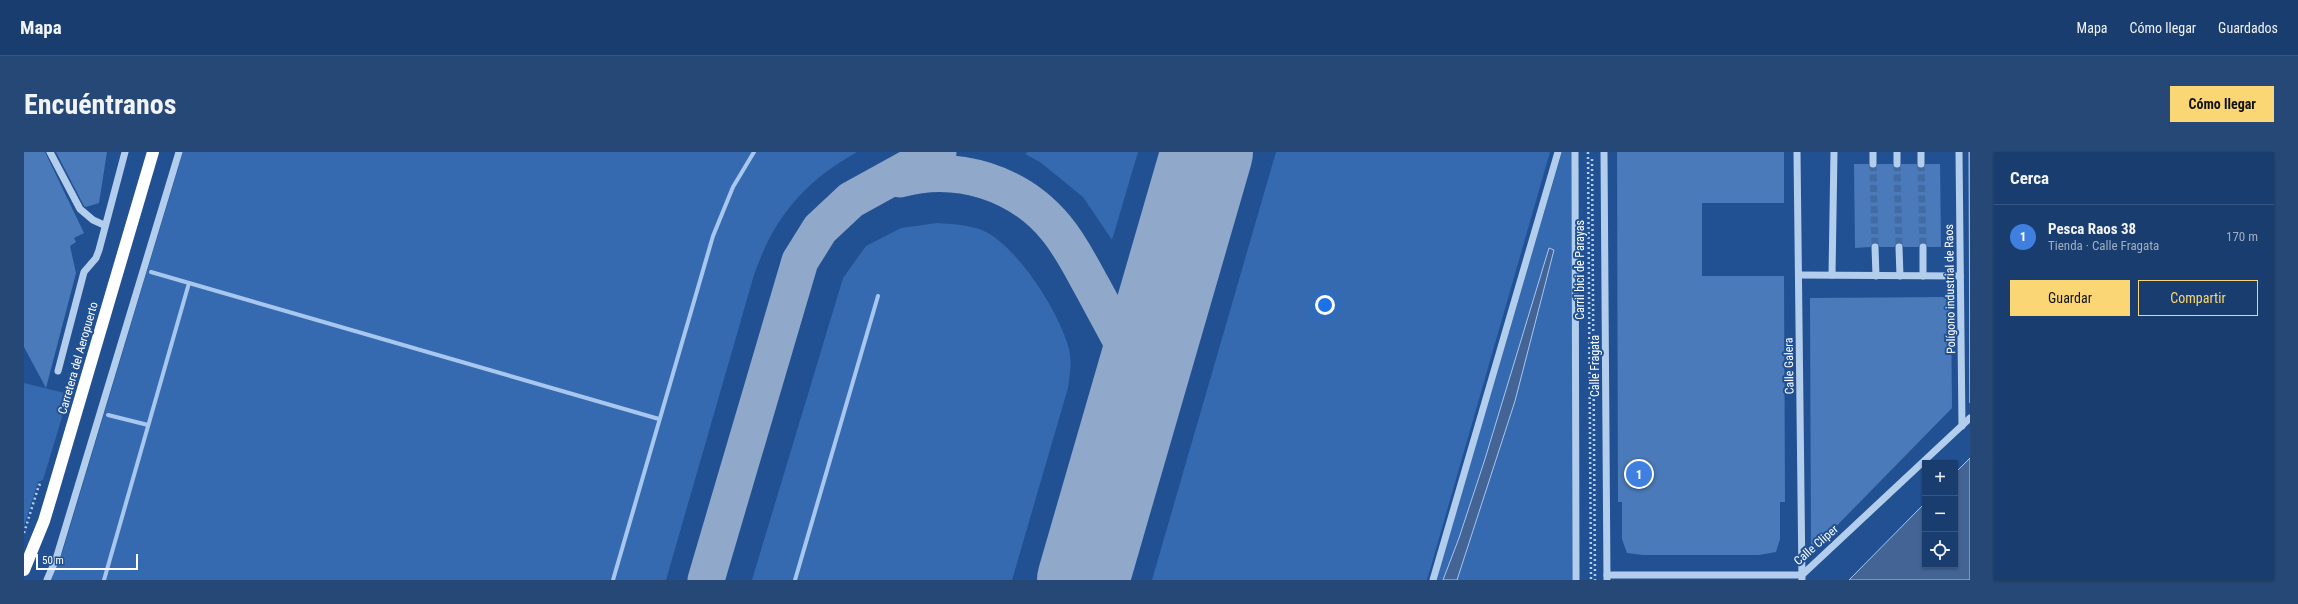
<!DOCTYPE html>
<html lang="es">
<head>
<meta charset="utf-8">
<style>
	body { margin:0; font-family:"Roboto Condensed",sans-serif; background:#264876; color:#f1f3f6 }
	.controls { position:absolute; right:12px; bottom:12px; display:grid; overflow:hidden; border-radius:0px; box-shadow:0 1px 3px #0004 }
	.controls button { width:36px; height:36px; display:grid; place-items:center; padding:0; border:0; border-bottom:1px solid #375681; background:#193d6e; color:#f1f3f6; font:20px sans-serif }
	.scale { position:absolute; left:12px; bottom:10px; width:102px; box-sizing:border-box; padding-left:4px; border:2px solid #fff; border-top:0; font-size:11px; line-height:14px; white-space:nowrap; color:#fff; -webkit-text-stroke:3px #215193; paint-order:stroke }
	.you { position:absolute; left:1301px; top:153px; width:14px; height:14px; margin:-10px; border:3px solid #fff; border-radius:50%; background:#1a73e8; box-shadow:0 0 0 6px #1a73e833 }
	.badge { display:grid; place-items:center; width:26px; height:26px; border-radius:50%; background:#fad675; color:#fff; font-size:13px; font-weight:700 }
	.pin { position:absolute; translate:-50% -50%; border:2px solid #fff; box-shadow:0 1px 4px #0006 }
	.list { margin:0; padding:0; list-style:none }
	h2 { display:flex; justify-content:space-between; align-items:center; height:52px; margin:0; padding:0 16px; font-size:17px }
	h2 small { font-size:13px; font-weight:400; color:#9faec2 }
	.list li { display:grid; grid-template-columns:26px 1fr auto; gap:12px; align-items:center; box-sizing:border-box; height:64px; padding:0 16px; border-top:1px solid #375681 }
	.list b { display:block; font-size:15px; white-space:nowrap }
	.list p { margin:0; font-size:13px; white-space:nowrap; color:#9faec2 }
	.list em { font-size:13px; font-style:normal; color:#9faec2 }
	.actions { display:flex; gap:8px; padding:12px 16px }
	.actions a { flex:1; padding:9px 0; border:1px solid #fad675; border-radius:0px; text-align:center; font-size:14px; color:#fad675 }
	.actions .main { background:#fad675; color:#111 }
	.icon { flex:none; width:22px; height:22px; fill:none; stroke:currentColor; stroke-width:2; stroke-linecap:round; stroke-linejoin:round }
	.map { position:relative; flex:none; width:1946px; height:428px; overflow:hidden; border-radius:0px }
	header { display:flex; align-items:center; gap:24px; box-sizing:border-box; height:56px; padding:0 20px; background:#193d6e; border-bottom:1px solid #375681 }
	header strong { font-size:19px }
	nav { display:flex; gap:22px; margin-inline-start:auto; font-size:14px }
	.intro { display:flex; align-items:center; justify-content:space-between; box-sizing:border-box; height:96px; padding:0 24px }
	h1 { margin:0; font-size:28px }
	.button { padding:10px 18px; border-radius:0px; background:#fad675; color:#111; font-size:14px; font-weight:700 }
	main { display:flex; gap:24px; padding:0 24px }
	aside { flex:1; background:#193d6e; border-radius:0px; box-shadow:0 1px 3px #0004 }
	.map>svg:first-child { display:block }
	.green { fill:#356ab0 }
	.water { fill:#436494; stroke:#a7c7ef }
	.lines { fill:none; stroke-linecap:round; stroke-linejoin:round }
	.stream { stroke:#a7c7ef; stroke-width:4 }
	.taxiway { stroke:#90a8c9; stroke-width:37 }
	.runway { stroke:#90a8c9; stroke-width:92 }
	.building { fill:#4a7ab9 }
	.minor-tunnel { stroke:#426ba3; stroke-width:7; stroke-dasharray:7 3.5; stroke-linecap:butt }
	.path { stroke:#b3cded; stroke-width:2.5; stroke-dasharray:2 3; stroke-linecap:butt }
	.minor { stroke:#b3cded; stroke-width:7 }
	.highway { stroke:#fff; stroke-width:12 }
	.labels { text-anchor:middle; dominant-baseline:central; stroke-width:4; stroke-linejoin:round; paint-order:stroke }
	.street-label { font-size:12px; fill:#fff; stroke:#215193 }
</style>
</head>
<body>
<header>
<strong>Mapa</strong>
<nav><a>Mapa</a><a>Cómo llegar</a><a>Guardados</a></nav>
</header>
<div class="intro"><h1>Encuéntranos</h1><a class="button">Cómo llegar</a></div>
<main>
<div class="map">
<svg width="1946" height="428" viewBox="0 0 1946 428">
	<rect width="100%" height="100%" fill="#215193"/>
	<g class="green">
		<path d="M159,0H833C780,30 750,65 730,123L642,428H26L39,398Z"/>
		<path d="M1004,0H1114L1088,88L1059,45L1016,10L1001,2Z"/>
		<path d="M1252,0H1526L1403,428H1128Z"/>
		<path d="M1538,0H1548V428H1433L1491,249L1461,307L1435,386L1419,428H1412Z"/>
		<path d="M913,71C928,72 944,73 958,78C993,93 1036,161 1045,197C1048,210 1046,222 1044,236L988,428H728L819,126L842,94L877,76Z"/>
		<path d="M0,231L45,242L19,328L14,330L0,374Z"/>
	</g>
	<g class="water">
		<path d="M1945,0H1946V251Z"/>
		<path d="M1525,96L1530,98L1491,249L1433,428H1419L1435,386L1461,307Z"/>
		<path d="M1946,306V428H1825L1901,351V413H1931V321Z"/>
	</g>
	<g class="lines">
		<g class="stream">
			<path d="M127,120L635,267"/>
			<path d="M84,263L124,273"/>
			<path d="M80,428L165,131"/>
			<path d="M589,428L689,84L709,35L730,0"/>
			<path d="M771,428L854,144"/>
		</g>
		<g class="taxiway">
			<path d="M876,27C933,11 995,31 1032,76C1048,95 1058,117 1070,138C1086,168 1102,197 1117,226"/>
			<path d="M682,428L776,109L796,77L827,48L914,0"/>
		</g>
		<path class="runway" d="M1059,428L1183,0"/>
	</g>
	<g class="building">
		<path d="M0,0H21L60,81L50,86L52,90L46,94L52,121L22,236L0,195Z"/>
		<path d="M32,0H83L75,51L62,55L60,54Z"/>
		<path d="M1593,0H1760V51H1678V124H1760L1761,350H1756V387L1752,400L1735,403H1619L1603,401L1598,387V350H1594Z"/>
		<path d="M1830,12H1844L1849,17L1854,12H1868L1873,17L1878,12H1892L1897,17L1902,12H1916L1917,95H1904L1899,90L1894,95H1880L1875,90L1870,95H1856L1851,90L1846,95L1831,96Z"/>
		<path d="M1927,145L1928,256L1787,400L1786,146Z"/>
	</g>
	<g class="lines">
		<g class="minor-tunnel">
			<path d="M1849,12L1851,95"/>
			<path d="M1873,12L1875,95"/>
			<path d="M1897,12L1899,95"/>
		</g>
		<g class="path">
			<path d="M1564,0L1567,428"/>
			<path d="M1568,7L1571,428"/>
			<path d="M0,381L15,333L18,332"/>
		</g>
		<g class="minor">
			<path d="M26,0L56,57L69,68L80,73"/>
			<path d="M1551,0L1552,428"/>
			<path d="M1580,0L1583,428"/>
			<path d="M1773,0L1778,428"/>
			<path d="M1849,0V12"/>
			<path d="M1873,0V12"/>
			<path d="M1897,0V12"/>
			<path d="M1935,0L1938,274"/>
			<path d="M1851,95L1852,124"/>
			<path d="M1875,95L1876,124"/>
			<path d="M1899,95V124"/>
			<path d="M1775,123L1936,124"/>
			<path d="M1808,123L1810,0"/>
			<path d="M34,219L60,120L72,106L75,98L101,0"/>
			<path d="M1583,423H1778L1946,266"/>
			<path d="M23,428L32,407L155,0"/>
			<path d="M1409,428L1534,0"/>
		</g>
		<path class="highway" d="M0,418L20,369L29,339L129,0"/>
	</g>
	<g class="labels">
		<g class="street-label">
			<text transform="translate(1556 118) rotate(-90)">Carril bici de Parayas</text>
			<text transform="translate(1926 137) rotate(-91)">Polígono industrial de Raos</text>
			<text transform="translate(54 206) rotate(-74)">Carretera del Aeropuerto</text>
			<text transform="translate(1571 214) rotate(-90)">Calle Fragata</text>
			<text transform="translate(1765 214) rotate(-91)">Calle Galera</text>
			<text transform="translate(1792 393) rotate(-41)">Calle Cliper</text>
		</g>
	</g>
</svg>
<div class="controls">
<button>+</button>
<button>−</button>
<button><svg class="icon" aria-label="locate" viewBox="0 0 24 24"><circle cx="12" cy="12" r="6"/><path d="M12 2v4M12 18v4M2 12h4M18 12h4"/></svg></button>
</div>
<div class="scale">50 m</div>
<div class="you"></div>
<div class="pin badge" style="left:1615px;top:322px;background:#3f7fe0">1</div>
</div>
<aside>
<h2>Cerca<small></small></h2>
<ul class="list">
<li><span class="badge" style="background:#3f7fe0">1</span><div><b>Pesca Raos 38</b><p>Tienda · Calle Fragata</p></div><em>170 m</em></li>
</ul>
<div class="actions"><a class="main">Guardar</a><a>Compartir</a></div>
</aside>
</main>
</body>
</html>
